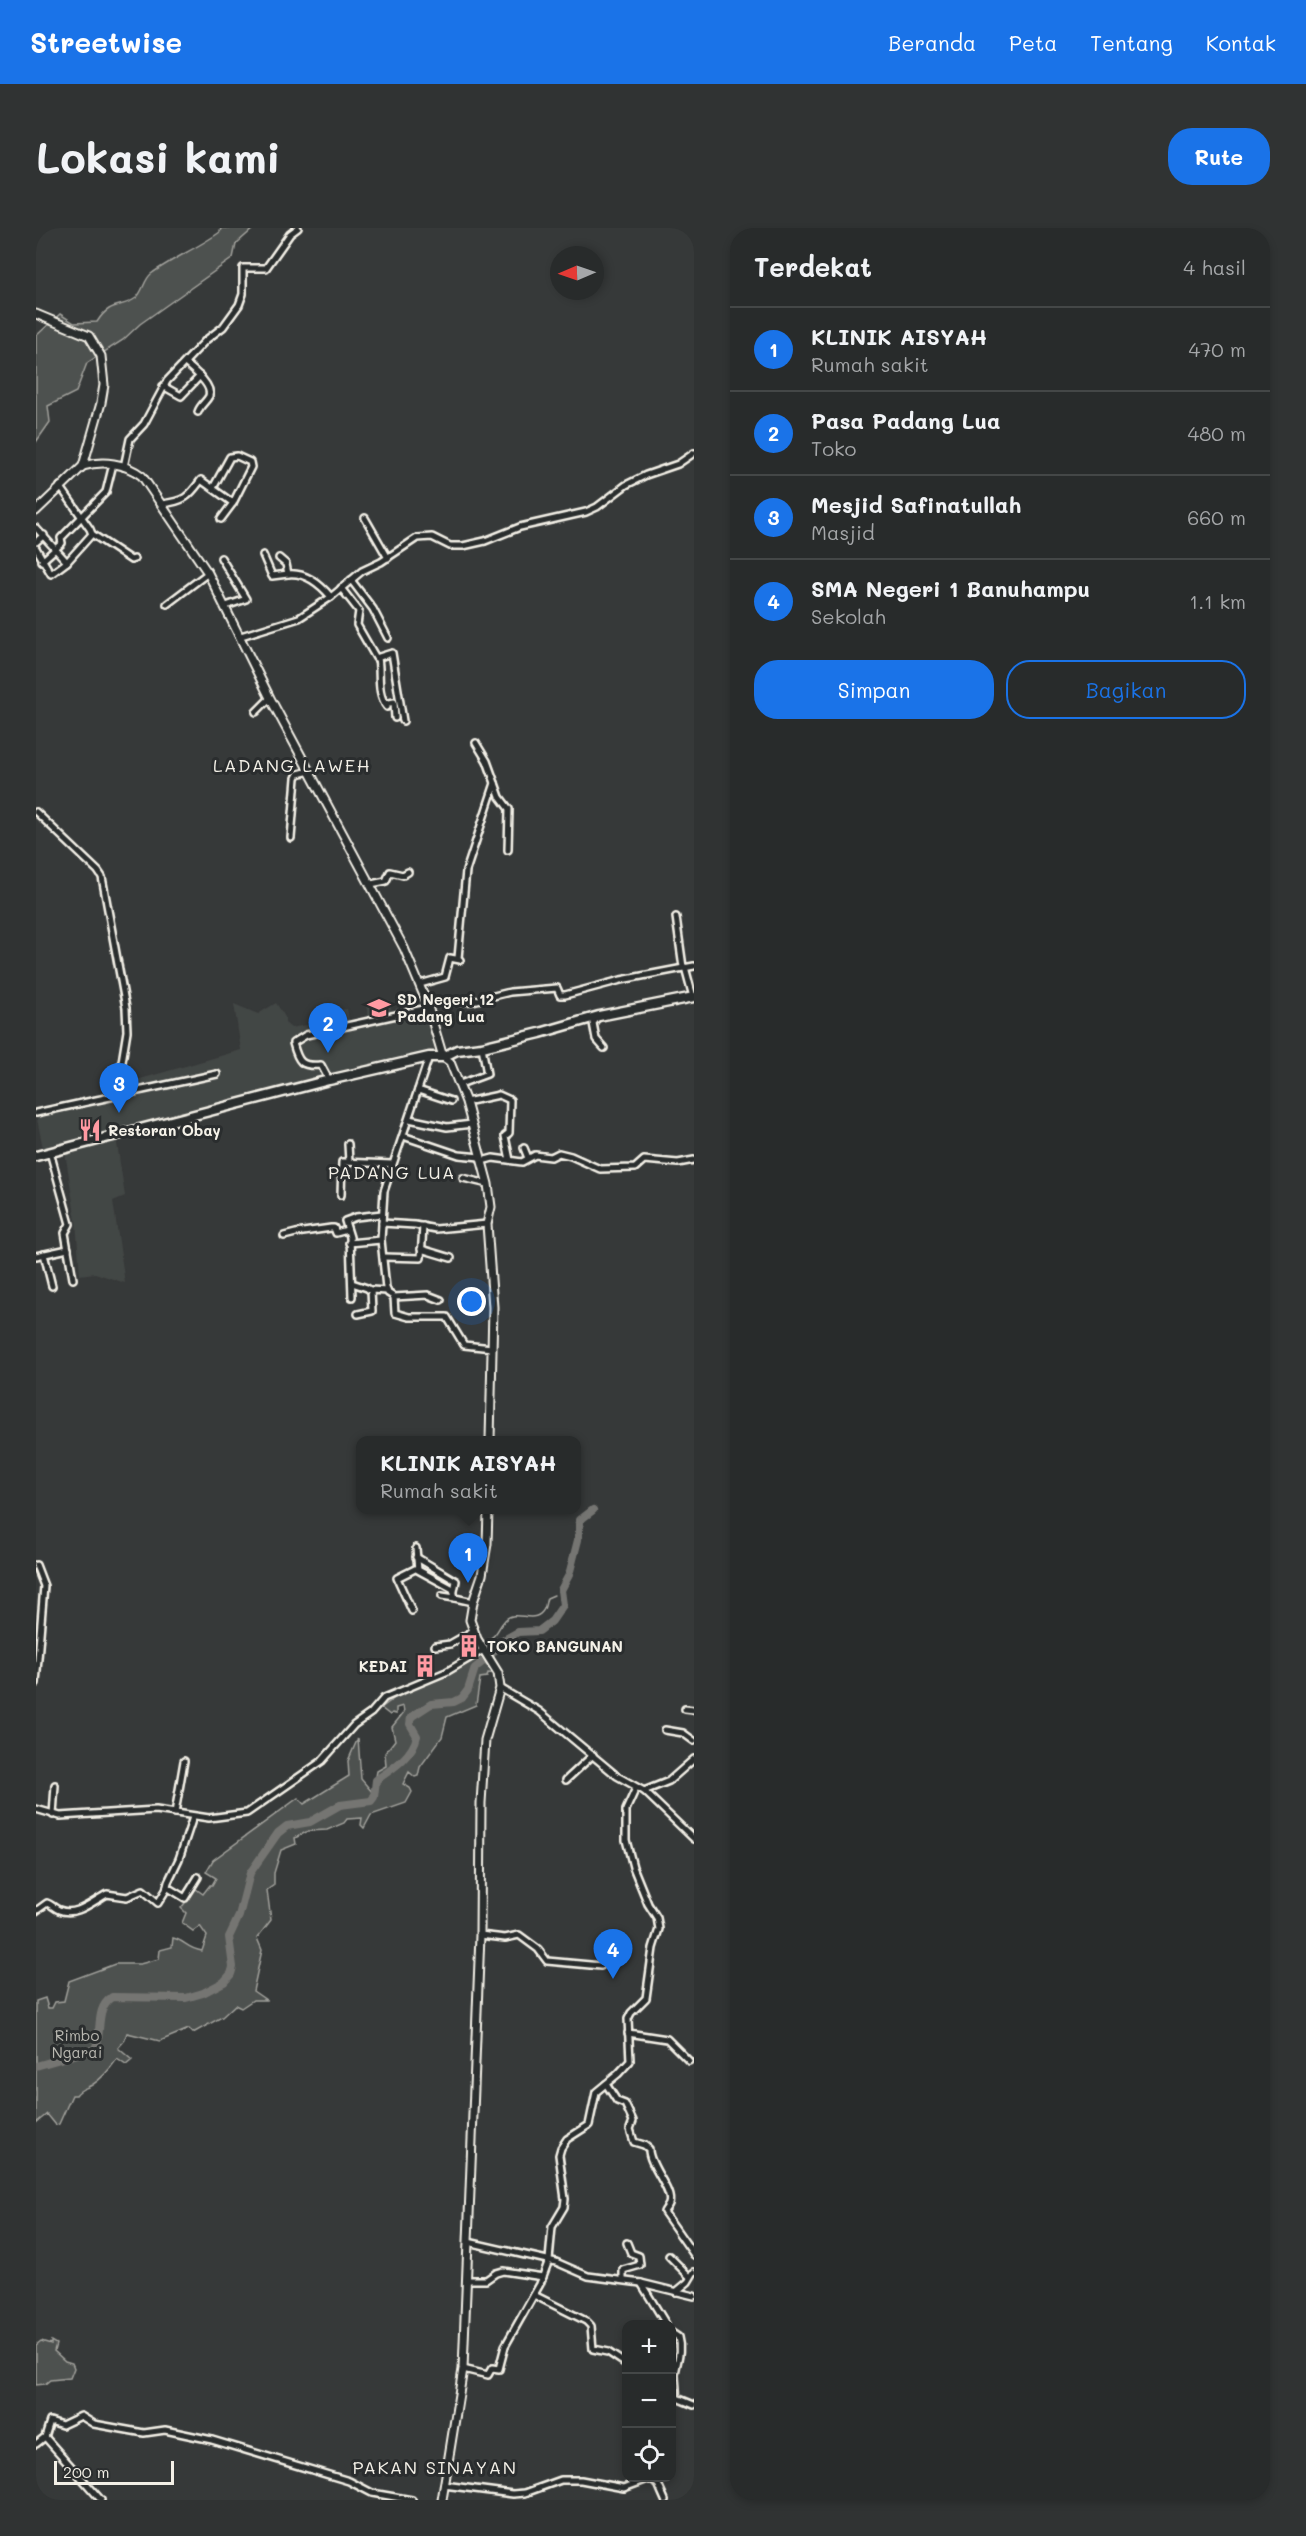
<!DOCTYPE html>
<html lang="id">
<head>
<meta charset="utf-8">
<style>
	body { margin:0; font-family:Mali,sans-serif; background:#303333; color:#f1f3f6 }
	.controls { position:absolute; right:18px; bottom:18px; display:grid; overflow:hidden; border-radius:12px; box-shadow:0 3px 9px #0003 }
	.controls button { width:54px; height:54px; display:grid; place-items:center; padding:0; border:0; border-bottom:2px solid #444747; background:#282b2b; color:#f1f3f6; font:30px sans-serif }
	.compass { position:absolute; left:514px; top:18px; width:54px; height:54px; border-radius:50%; background:#282b2b; box-shadow:0 3px 9px #0003; rotate:268deg }
	.scale { position:absolute; left:18px; bottom:15px; width:120px; box-sizing:border-box; padding-left:6px; border:3px solid #f4f1e8; border-top:0; font-size:16px; line-height:21px; white-space:nowrap; color:#f4f1e8; -webkit-text-stroke:4px #2a2d2e; paint-order:stroke }
	.you { position:absolute; left:436px; top:1074px; width:21px; height:21px; margin:-15px; border:4px solid #fff; border-radius:50%; background:#1a73e8; box-shadow:0 0 0 9px #1a73e833 }
	.badge { display:grid; place-items:center; width:39px; height:39px; border-radius:50%; background:#1a73e8; color:#fff; font-size:20px; font-weight:700 }
	.pin { position:absolute; translate:-50% -50px; filter:drop-shadow(0 2px 3px #0008) }
	.pin::after { content:''; position:absolute; top:32px; width:21px; height:18px; background:inherit; clip-path:polygon(0 0,100% 0,50% 100%) }
	.popup { position:absolute; left:320px; top:1208px; width:225px; height:78px; box-sizing:border-box; display:grid; place-content:center; border-radius:12px; background:#282b2b; filter:drop-shadow(0 2px 4px #0005); font-size:20px; white-space:nowrap; color:#a5a7a9 }
	.popup b { font-size:22px; color:#f1f3f6 }
	.popup::after { content:''; position:absolute; left:50%; top:100%; margin-left:-12px; border:12px solid transparent; border-top-color:#282b2b }
	.list { margin:0; padding:0; list-style:none }
	h2 { display:flex; justify-content:space-between; align-items:center; height:78px; margin:0; padding:0 24px; font-size:26px }
	h2 small { font-size:20px; font-weight:400; color:#a5a7a9 }
	.list li { display:grid; grid-template-columns:39px 1fr auto; gap:18px; align-items:center; box-sizing:border-box; height:84px; padding:0 24px; border-top:2px solid #444747 }
	.list b { display:block; font-size:22px; white-space:nowrap }
	.list p { margin:0; font-size:20px; white-space:nowrap; color:#a5a7a9 }
	.list em { font-size:20px; font-style:normal; color:#a5a7a9 }
	.actions { display:flex; gap:12px; padding:18px 24px }
	.actions a { flex:1; padding:14px 0; border:2px solid #1a73e8; border-radius:24px; text-align:center; font-size:21px; color:#1a73e8 }
	.actions .main { background:#1a73e8; color:#fff }
	.icon { flex:none; width:33px; height:33px; fill:none; stroke:currentColor; stroke-width:2; stroke-linecap:round; stroke-linejoin:round }
	.map { position:relative; flex:none; width:658px; height:2272px; overflow:hidden; border-radius:24px }
	header { display:flex; align-items:center; gap:36px; box-sizing:border-box; height:84px; padding:0 30px; background:#1a73e8; color:#fff }
	header strong { font-size:28px }
	nav { display:flex; gap:33px; margin-inline-start:auto; font-size:21px }
	.intro { display:flex; align-items:center; justify-content:space-between; box-sizing:border-box; height:144px; padding:0 36px }
	h1 { margin:0; font-size:42px }
	.button { padding:15px 27px; border-radius:24px; background:#1a73e8; color:#fff; font-size:21px; font-weight:700 }
	main { display:flex; gap:36px; padding:0 36px }
	aside { flex:1; background:#282b2b; border-radius:24px; box-shadow:0 3px 9px #0003 }
	.map>svg:first-child { display:block }
	.built { fill:#434645 }
	.green { fill:#4e514f; stroke:#a1a19c; stroke-width:1.5 }
	.lines { fill:none; stroke-linecap:round; stroke-linejoin:round }
	.stream { stroke:#a8a7a1; stroke-width:1.5 }
	.river { stroke:#757572; stroke-width:8 }
	.minor-casing { stroke:#f4f1e8; stroke-width:10 }
	.major-casing { stroke:#f4f1e8; stroke-width:11 }
	.highway-casing { stroke:#f4f1e8; stroke-width:13 }
	.minor { stroke:#2a2d2e; stroke-width:5 }
	.major { stroke:#2a2d2e; stroke-width:7 }
	.highway { stroke:#2a2d2e; stroke-width:8 }
	.labels { text-anchor:middle; dominant-baseline:central; stroke-width:6; stroke-linejoin:round; paint-order:stroke }
	.poi-label { font-size:15px; font-weight:bold; fill:#f4f1e8; stroke:#2a2d2e; text-anchor:start }
	.park-label { font-size:15px; fill:#bab9b2; stroke:#2a2d2e }
	.quarter-label { font-size:18px; letter-spacing:1.5px; fill:#f4f1e8; stroke:#2a2d2e }
</style>
</head>
<body>
<header>
<strong>Streetwise</strong>
<nav><a>Beranda</a><a>Peta</a><a>Tentang</a><a>Kontak</a></nav>
</header>
<div class="intro"><h1>Lokasi kami</h1><a class="button">Rute</a></div>
<main>
<div class="map">
<svg width="658" height="2272" viewBox="0 0 658 2272">
	<rect width="100%" height="100%" fill="#363939"/>
	<filter id="ink" filterUnits="userSpaceOnUse"><feTurbulence type="fractalNoise" baseFrequency=".0167" numOctaves="2"/><feDisplacementMap in="SourceGraphic" scale="12" xChannelSelector="R" yChannelSelector="G"/><feConvolveMatrix kernelMatrix="1 2 1 2 8 2 1 2 1" color-interpolation-filters="sRGB"/></filter>
	<g filter="url(#ink)">
		<g class="built">
			<path d="M353,772L357,787L389,783L400,814L399,819L394,824L7,920L0,886L89,864L87,856L205,822L198,776L222,786L240,775L249,789V795L255,800L281,795L284,793L282,788L287,781L295,783L311,781L314,796L333,792L330,777Z"/>
			<path d="M80,909L89,968L77,973L89,1055L59,1045L44,1047L40,993L29,924Z"/>
		</g>
		<g class="green">
			<path d="M185,0H218L200,16L197,30L104,96L87,112L51,135L40,164L12,178L14,194L0,214V108L24,86L38,95L61,94C75,72 85,81 100,70C107,64 108,52 115,46C135,31 162,20 184,4Z"/>
			<path d="M444,1422L465,1446L452,1445L451,1449L444,1450L440,1477L411,1489L406,1509L384,1539L382,1548L379,1549L373,1544L367,1556L374,1560L376,1564L370,1575L335,1587L328,1600L325,1597L326,1590L311,1591L308,1595L291,1602L272,1603L259,1610L260,1616L245,1622L238,1645V1657L231,1662L235,1692L221,1710L226,1722L217,1763L230,1772H217L205,1780L199,1777L186,1789L157,1805L153,1801L124,1813L91,1805L88,1813L82,1820L96,1832L90,1837L81,1831C74,1841 67,1850 56,1857C49,1861 45,1860 40,1867H36L23,1896L20,1897L11,1886L0,1895V1773L9,1770L12,1780H16L19,1774L28,1773L33,1753L79,1736H104L123,1731L124,1722L136,1719L137,1710C148,1712 151,1721 166,1723L171,1708L164,1698L157,1703L146,1695L150,1685L145,1680L160,1661L167,1666L174,1657H176L180,1650L170,1644L177,1632L262,1570L268,1576L313,1548L312,1533L322,1510L325,1551L337,1565L341,1543L350,1538L349,1525L359,1512L356,1499L368,1484L367,1478L360,1480V1486L356,1485L354,1487L345,1480L386,1450L410,1442Z"/>
			<path d="M5,2113L15,2116V2113L20,2116L18,2123L29,2133L36,2135L38,2140L34,2150L14,2152L9,2156L0,2157V2117Z"/>
		</g>
		<g class="lines">
			<path class="stream" d="M449,1414C463,1406 460,1402 469,1392C479,1381 496,1396 506,1384C510,1380 509,1375 511,1370L518,1367"/>
			<path class="river" d="M0,1838L59,1821C67,1804 58,1781 76,1769L150,1770L167,1765L188,1754L195,1746L197,1739L193,1709L203,1688L214,1645L242,1605L251,1598L274,1594L304,1577L335,1573L338,1569L340,1552C356,1541 377,1528 381,1508L374,1496L375,1489L395,1476L418,1474L426,1470L432,1462L439,1440L454,1428L466,1413L482,1404L503,1403L516,1393L527,1377L525,1362L533,1347L542,1312L544,1292L557,1282"/>
			<g class="minor-casing">
				<g id="minor">
					<path d="M149,135C156,141 177,157 173,168C170,174 164,177 162,184"/>
					<path d="M127,158L145,168L164,148"/>
					<path d="M88,239L94,211L108,196L131,153L170,112L187,99L203,77L207,66V40H230L254,6L262,0"/>
					<path d="M177,260L194,229L201,228L214,234L215,239L197,275L185,291"/>
					<path d="M126,276C148,273 152,270 165,252L197,275"/>
					<path d="M329,290L352,330"/>
					<path d="M0,300L31,334"/>
					<path d="M56,306L95,332L98,331"/>
					<path d="M0,314L8,307"/>
					<path d="M0,320L15,346L31,334L56,306L54,301L24,258"/>
					<path d="M227,327L236,348L252,346"/>
					<path d="M185,330L210,371L190,378"/>
					<path d="M243,330L250,336L252,346C270,344 284,356 295,369"/>
					<path d="M6,333L26,315L25,310L70,264L77,236"/>
					<path d="M315,352L337,381L352,410"/>
					<path d="M305,360L323,383L321,397L340,430L356,425L367,493"/>
					<path d="M131,376L172,345"/>
					<path d="M205,408L263,390L295,369L326,343L345,334L381,310L396,309L414,318H427L449,313L484,299L550,284L561,279L590,257L610,247L642,236L658,225"/>
					<path d="M342,430C345,447 340,464 351,479"/>
					<path d="M349,476L358,474L359,490"/>
					<path d="M220,484L234,470"/>
					<path d="M459,555L464,569L473,581L472,622"/>
					<path d="M0,584L62,643L66,649L90,780L91,803L85,840L92,865"/>
					<path d="M255,610L260,550L262,546L274,543"/>
					<path d="M335,656L350,653L354,644L367,647L372,644"/>
					<path d="M640,689L647,739"/>
					<path d="M649,739L657,769"/>
					<path d="M384,756L409,749L414,730L424,732L422,730L430,643L459,555L451,533L440,515"/>
					<path d="M391,775L437,773L474,764L521,760L524,767H529L585,752L658,738"/>
					<path d="M562,789L557,795L560,811L568,820"/>
					<path d="M393,829L348,963L345,1012L350,1060L352,1065L358,1069L359,1085L373,1089H411L428,1117L456,1120"/>
					<path d="M293,852L285,837C265,839 262,834 257,815L270,807L392,780"/>
					<path d="M424,856L451,846L446,819"/>
					<path d="M382,862L415,873"/>
					<path d="M430,874L463,867L474,872L473,905L469,908L474,932"/>
					<path d="M0,885L181,846"/>
					<path d="M373,891L411,899L436,896"/>
					<path d="M367,908L423,927L444,929"/>
					<path d="M312,916L313,934"/>
					<path d="M488,920L492,930"/>
					<path d="M14,924L34,996L29,1005L37,1051"/>
					<path d="M446,933L457,930L486,934L499,927L515,929L523,925L535,928L564,941L599,940L608,932L642,935L658,932"/>
					<path d="M427,950L452,956"/>
					<path d="M305,967L306,934L356,936"/>
					<path d="M346,995L379,997L400,1001L451,996"/>
					<path d="M248,1008L260,1005L295,1000H298L300,1005L311,1002"/>
					<path d="M313,1015L345,1012"/>
					<path d="M385,1021L415,1030"/>
					<path d="M8,1026L16,1058"/>
					<path d="M0,1028L32,1021"/>
					<path d="M347,1029L385,1030L387,998"/>
					<path d="M316,1055L331,1060L335,1063"/>
					<path d="M316,1069L314,1009L309,993L320,989L346,986"/>
					<path d="M358,1069L392,1067L405,1072"/>
					<path d="M322,1086L336,1083L335,1062L351,1063"/>
					<path d="M380,1320L382,1342L417,1361L419,1370L437,1374"/>
					<path d="M380,1329L420,1353L418,1363"/>
					<path d="M0,1337L8,1358L0,1455"/>
					<path d="M406,1368L419,1370"/>
					<path d="M376,1383L361,1350L381,1340"/>
					<path d="M399,1418L414,1416L437,1403"/>
					<path d="M464,1460L503,1483L581,1548L608,1563L658,1611"/>
					<path d="M649,1481L658,1482"/>
					<path d="M629,1502L647,1505L658,1513"/>
					<path d="M530,1552L557,1527"/>
					<path d="M608,1563L633,1553L658,1531"/>
					<path d="M0,1581L24,1588L120,1582L173,1590L211,1585L286,1533L318,1497L335,1485L348,1470L410,1444L449,1421"/>
					<path d="M139,1585L148,1533"/>
					<path d="M17,1587L19,1557"/>
					<path d="M131,1659L149,1670L162,1649"/>
					<path d="M0,1683L11,1675C15,1676 18,1680 23,1682C40,1689 56,1674 71,1666L91,1669L107,1662L122,1675L130,1662L132,1654L143,1631L157,1589"/>
					<path d="M444,1707L469,1710L483,1707L502,1721L511,1733L565,1738"/>
					<path d="M592,1805L631,1811L653,1833"/>
					<path d="M570,1856L581,1873L589,1876L597,1893L594,1901L598,1914L608,1917L613,1921C612,1937 638,1963 633,1976C632,1979 629,1981 628,1984L658,2027"/>
					<path d="M432,2014L520,2034L552,2048L605,2055L658,2068"/>
					<path d="M633,2028L654,2049"/>
					<path d="M431,2052H450L460,2045L467,2043L507,2049"/>
					<path d="M587,2052V2042L604,2037L603,2028L595,2025L591,2015"/>
					<path d="M605,2055L630,2096"/>
					<path d="M640,2064L652,2054L658,2044"/>
					<path d="M498,2067L550,2093L555,2098L557,2121L572,2124L590,2136"/>
					<path d="M636,2105L642,2109C646,2123 641,2133 639,2146C639,2155 641,2162 640,2171"/>
					<path d="M427,2141L452,2147L456,2140L463,2141L469,2118L504,2056L513,2032L516,1999L528,1979L529,1971L523,1927L525,1920L531,1911L553,1897L560,1864L582,1846L594,1833L592,1791L595,1785L610,1770L617,1720L623,1701L621,1690L612,1676L597,1639L590,1612V1582L600,1560"/>
					<path d="M636,2168L658,2177"/>
					<path d="M9,2209L65,2272"/>
					<path d="M0,2216L9,2209L14,2193L26,2197L45,2188L58,2196L108,2205L129,2202L176,2212L313,2253L336,2265L376,2272"/>
					<path d="M408,2257L477,2266L489,2265L525,2252H545L588,2260L612,2251L622,2256L629,2272"/>
				</g>
			</g>
			<g class="major-casing">
				<g id="major">
					<path d="M0,86L53,108L65,128L68,157L65,175L47,238L0,283"/>
					<path d="M47,238C67,232 89,235 106,248L172,345L234,470L368,720L391,775L407,829L414,834L430,874L452,956L455,979L451,996L457,1079L454,1212"/>
					<path d="M406,2272L427,2141L444,1707L445,1575L449,1512L464,1460L462,1445L441,1411L434,1392L437,1374L446,1347L451,1316L452,1282"/>
				</g>
			</g>
			<g class="highway-casing">
				<path id="highway" d="M0,928L293,852L393,829H407L421,822L446,819L504,805L563,788L658,769"/>
			</g>
			<use href="#minor" class="minor"/>
			<use href="#major" class="major"/>
			<use href="#highway" class="highway"/>
		</g>
	</g>
	<defs>
		<g id="school-bare" transform="scale(1.8)"><path d="M0-5L7-2L0 1L-7-2ZM-4 1L0 2.5L4 1V4Q0 6-4 4Z" fill="#ff9aa2" stroke="#2a2d2e" stroke-width="2.5" paint-order="stroke"/></g>
		<g id="restaurant-bare" transform="scale(1.8)"><path d="M-5-6h1v4h1v-4h1v4h1v-4h1v5L-1.5 .5V6h-2V.5L-5-1ZM5-6V6H3V1.5H1.5Q1.5-4 5-6Z" fill="#ff9aa2" stroke="#2a2d2e" stroke-width="2.5" paint-order="stroke"/></g>
		<g id="building-bare" transform="scale(1.8)"><path d="M-4-6H4V6H1V3H-1V6H-4ZM-2.5-4.3h1.7v1.8h-1.7ZM.8-4.3h1.7v1.8H.8ZM-2.5-1h1.7V.8h-1.7ZM.8-1h1.7V.8H.8Z" fill="#ff9aa2" stroke="#2a2d2e" stroke-width="2.5" paint-order="stroke"/></g>
	</defs>
	<g fill-rule="evenodd">
		<use href="#school-bare" x="343" y="780"/>
		<use href="#restaurant-bare" x="54" y="902"/>
		<use href="#building-bare" x="433" y="1418"/>
		<use href="#building-bare" x="389" y="1438"/>
	</g>
	<g class="labels">
		<g class="poi-label">
			<text x="361" y="771">SD Negeri 12<tspan x="361" dy="17">Padang Lua</tspan></text>
			<text x="72" y="902">Restoran Obay</text>
			<text x="451" y="1418">TOKO BANGUNAN</text>
			<text x="371" y="1438" text-anchor="end">KEDAI</text>
		</g>
		<g class="park-label">
			<text x="41" y="1807">Rimbo<tspan x="41" dy="17">Ngarai</tspan></text>
		</g>
		<g class="quarter-label">
			<text x="256" y="537">LADANG LAWEH</text>
			<text x="356" y="944">PADANG LUA</text>
			<text x="399" y="2239">PAKAN SINAYAN</text>
		</g>
	</g>
</svg>
<div class="controls">
<button>+</button>
<button>−</button>
<button><svg class="icon" aria-label="locate" viewBox="0 0 24 24"><circle cx="12" cy="12" r="6"/><path d="M12 2v4M12 18v4M2 12h4M18 12h4"/></svg></button>
</div>
<svg class="compass" viewBox="-18 -18 36 36"><path d="M0-13l5 13h-10z" fill="#e53935"/><path d="M0 13l5-13h-10z" fill="#a5a7a9"/></svg>
<div class="scale">200 m</div>
<div class="you"></div>
<div class="pin badge" style="left:432px;top:1355px">1</div>
<div class="popup"><b>KLINIK AISYAH</b>Rumah sakit</div>
<div class="pin badge" style="left:292px;top:825px">2</div>
<div class="pin badge" style="left:83px;top:885px">3</div>
<div class="pin badge" style="left:577px;top:1751px">4</div>
</div>
<aside>
<h2>Terdekat<small>4 hasil</small></h2>
<ul class="list">
<li><span class="badge">1</span><div><b>KLINIK AISYAH</b><p>Rumah sakit</p></div><em>470 m</em></li>
<li><span class="badge">2</span><div><b>Pasa Padang Lua</b><p>Toko</p></div><em>480 m</em></li>
<li><span class="badge">3</span><div><b>Mesjid Safinatullah</b><p>Masjid</p></div><em>660 m</em></li>
<li><span class="badge">4</span><div><b>SMA Negeri 1 Banuhampu</b><p>Sekolah</p></div><em>1.1 km</em></li>
</ul>
<div class="actions"><a class="main">Simpan</a><a>Bagikan</a></div>
</aside>
</main>
</body>
</html>
